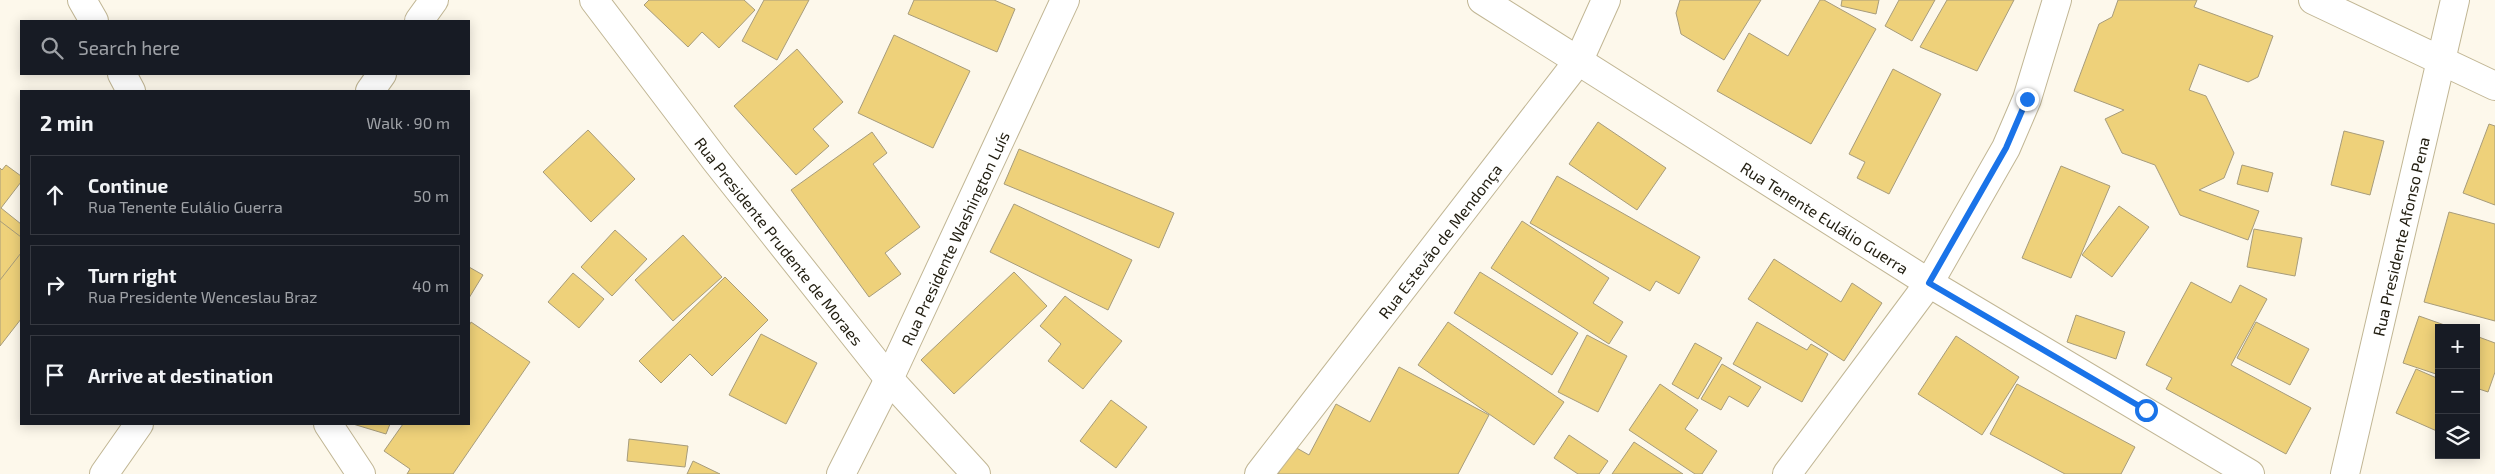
<!DOCTYPE html>
<html lang="en">
<head>
<meta charset="utf-8">
<style>
	body { margin:0; font-family:"Exo 2",sans-serif; background:#20242c; color:#f1f3f6 }
	.controls { position:absolute; right:15px; bottom:15px; display:grid; overflow:hidden; border-radius:0px; box-shadow:0 2px 12px #0003 }
	.controls button { width:45px; height:45px; display:grid; place-items:center; padding:0; border:0; border-bottom:1px solid #363941; background:#171b24; color:#f1f3f6; font:25px sans-serif }
	.stop { position:absolute; width:15px; height:15px; margin:-11px; border:4px solid #1a73e8; border-radius:50%; background:#fff }
	.stop.end { background:#1a73e8; border-color:#fff; box-shadow:0 1px 5px #0008 }
	.list { margin:0; padding:0; list-style:none }
	h2 { display:flex; justify-content:space-between; align-items:center; height:65px; margin:0; padding:0 20px; font-size:21px }
	h2 small { font-size:16px; font-weight:400; color:#9ea1a6 }
	.list li { display:grid; grid-template-columns:32px 1fr auto; gap:15px; align-items:center; box-sizing:border-box; height:80px; margin:0 10px 10px; padding:0 10px; border:1px solid #363941; border-radius:0px }
	.list b { display:block; font-size:19px; white-space:nowrap }
	.list p { margin:0; font-size:16px; white-space:nowrap; color:#9ea1a6 }
	.list em { font-size:16px; font-style:normal; color:#9ea1a6 }
	.icon { flex:none; width:28px; height:28px; fill:none; stroke:currentColor; stroke-width:2; stroke-linecap:round; stroke-linejoin:round }
	.map { position:relative; flex:none; width:2495px; height:474px; overflow:hidden }
	.search { position:absolute; background:#171b24; box-shadow:0 2px 12px #0003; left:20px; top:20px; width:450px; height:55px; display:flex; align-items:center; gap:12px; box-sizing:border-box; padding:0 18px; border-radius:0px; color:#9ea1a6; font-size:19px }
	.panel { position:absolute; background:#171b24; box-shadow:0 2px 12px #0003; left:20px; top:90px; width:450px; height:335px; border-radius:0px }
	.map>svg:first-child { display:block }
	.building { fill:#eed17a; stroke:#a79c7b }
	.lines { fill:none; stroke-linecap:round; stroke-linejoin:round }
	.minor-casing { stroke:#c1b694; stroke-width:30 }
	.minor { stroke:#fff; stroke-width:28 }
	.route { stroke:#1a73e8; stroke-width:6 }
	.labels { text-anchor:middle; dominant-baseline:central; stroke-width:4; stroke-linejoin:round; paint-order:stroke }
	.street-label { font-size:16px; fill:#211d10; stroke:#fff }
</style>
</head>
<body>
<div class="map">
<svg width="2495" height="474" viewBox="0 0 2495 474">
	<rect width="100%" height="100%" fill="#fdf8eb"/>
	<g class="building">
		<path d="M649,0H744L755,10L719,48L702,32L688,47L644,5Z"/>
		<path d="M764,0H809L777,60L742,41Z"/>
		<path d="M914,0H994L1015,9L997,52L908,14Z"/>
		<path d="M1680,0H1761L1724,60L1681,34L1676,13Z"/>
		<path d="M1820,0H1824L1876,29L1811,144L1717,91L1749,33L1788,56Z"/>
		<path d="M1842,0H1879L1876,14L1841,6Z"/>
		<path d="M1899,0H1935L1912,41L1885,26Z"/>
		<path d="M1947,0H2014L1977,71L1920,47Z"/>
		<path d="M2118,0H2197L2194,7L2273,36L2258,77L2248,82L2199,64L2189,90L2206,96L2234,153L2224,178L2199,190L2259,211L2248,240L2180,215L2155,165L2122,153L2105,119L2124,110L2074,91L2099,24L2112,17Z"/>
		<path d="M894,35L970,71L933,148L858,113Z"/>
		<path d="M797,49L843,102L813,129L829,146L796,175L734,106Z"/>
		<path d="M1893,69L1941,94L1889,194L1857,178L1865,162L1849,154Z"/>
		<path d="M1598,122L1666,168L1637,210L1569,164Z"/>
		<path d="M2489,124L2495,126V205L2463,193Z"/>
		<path d="M588,130L635,179L591,222L543,172Z"/>
		<path d="M2344,131L2384,141L2370,195L2331,185Z"/>
		<path d="M872,132L887,153L873,164L920,227L885,253L901,274L869,297L791,190Z"/>
		<path d="M1019,149L1174,213L1159,248L1004,184Z"/>
		<path d="M6,165L21,176V182L1,208L21,224V319L0,346V168L2,170Z"/>
		<path d="M2242,165L2273,173L2268,192L2237,184Z"/>
		<path d="M2061,166L2110,186L2071,278L2022,258Z"/>
		<path d="M1557,176L1700,257L1679,294L1656,281L1650,291L1530,223Z"/>
		<path d="M1014,204L1132,260L1108,310L990,252Z"/>
		<path d="M2119,206L2149,227L2112,277L2082,255Z"/>
		<path d="M2449,212L2495,224V321L2424,302Z"/>
		<path d="M0,221L21,237V253L0,280Z"/>
		<path d="M1522,221L1609,278L1593,303L1623,322L1609,344L1491,268Z"/>
		<path d="M2254,229L2302,238L2295,276L2247,267Z"/>
		<path d="M615,230L647,259L612,296L581,267Z"/>
		<path d="M683,235L722,277L673,321L635,280Z"/>
		<path d="M1774,259L1841,302L1852,283L1882,303L1844,361L1748,299Z"/>
		<path d="M469,267L483,275L469,298Z"/>
		<path d="M1014,272L1047,306L954,394L921,360Z"/>
		<path d="M1480,272L1578,333L1552,375L1454,313Z"/>
		<path d="M573,273L604,299L579,328L548,302Z"/>
		<path d="M725,277L768,320L712,376L690,354L661,383L639,361Z"/>
		<path d="M2191,282L2231,303L2240,285L2267,299L2231,365L2311,408L2286,454L2166,389L2172,378L2146,365Z"/>
		<path d="M1065,296L1122,341L1083,389L1048,361L1061,344L1040,326Z"/>
		<path d="M2076,315L2125,332L2116,359L2067,342Z"/>
		<path d="M2419,316L2453,328H2439V375L2403,363Z"/>
		<path d="M471,322L530,362L453,474H407L410,469L384,451L403,424H469V326Z"/>
		<path d="M1448,322L1564,402L1534,445L1418,365Z"/>
		<path d="M1757,322L1807,350L1811,344L1828,354L1802,402L1733,364Z"/>
		<path d="M2256,322L2309,349L2290,385L2237,358Z"/>
		<path d="M761,334L817,363L786,424L729,395Z"/>
		<path d="M1587,335L1627,356L1598,412L1558,392Z"/>
		<path d="M1956,336L2019,377L1982,435L1918,394Z"/>
		<path d="M2476,336L2495,343V372L2488,392L2476,388Z"/>
		<path d="M1695,343L1722,358L1698,399L1672,384Z"/>
		<path d="M1722,364L1761,387L1748,407L1729,396L1721,410L1701,399Z"/>
		<path d="M1399,367L1489,415L1458,474H1278L1293,446L1309,455L1336,404L1370,422Z"/>
		<path d="M2416,369L2439,379V432L2396,413Z"/>
		<path d="M1660,384L1698,410L1685,429L1717,451L1702,474H1695L1629,430Z"/>
		<path d="M2017,384L2135,447L2121,474H2065L1990,434Z"/>
		<path d="M1111,400L1147,427L1116,468L1080,441Z"/>
		<path d="M353,424H390L386,434Z"/>
		<path d="M1569,435L1608,461L1599,474H1578L1554,458Z"/>
		<path d="M629,439L688,446L685,467L627,461Z"/>
		<path d="M1634,442L1683,474H1612Z"/>
		<path d="M693,461L720,474H687Z"/>
	</g>
	<g class="lines">
		<g class="minor-casing">
			<g id="minor">
				<path d="M82,0L94,21"/>
				<path id="s1" d="M594,0L716,161L889,379L976,474"/>
				<path id="s2" d="M1482,0L1929,283L2250,474"/>
				<path d="M2313,0L2495,86"/>
				<path d="M419,21L434,0"/>
				<path d="M122,74L131,91"/>
				<path d="M370,91L382,74"/>
				<path d="M328,424L361,474"/>
				<path d="M104,474L139,424"/>
				<path id="s3" d="M841,474L889,379L1065,0"/>
				<path id="s4" d="M1259,474L1579,60L1606,0"/>
				<path d="M1787,474L1929,283L2006,148L2027,99L2057,0"/>
				<path id="s5" d="M2345,474L2455,0"/>
			</g>
		</g>
		<use href="#minor" class="minor"/>
	</g>
	<g class="lines">
		<path class="route" d="M2027,99L2006,148L1929,283L2146,410"/>
	</g>
	<g class="labels">
		<g class="street-label">
			<text stroke="none"><textPath href="#s2" startOffset="406">Rua Tenente Eulálio Guerra</textPath></text>
			<text stroke="none"><textPath href="#s5" startOffset="244">Rua Presidente Afonso Pena</textPath></text>
			<text stroke="none"><textPath href="#s3" startOffset="262">Rua Presidente Washington Luís</textPath></text>
			<text stroke="none"><textPath href="#s1" startOffset="304">Rua Presidente Prudente de Moraes</textPath></text>
			<text stroke="none"><textPath href="#s4" startOffset="295">Rua Estevão de Mendonça</textPath></text>
		</g>
	</g>
</svg>
<div class="controls">
<button>+</button>
<button>−</button>
<button><svg class="icon" aria-label="layers" viewBox="0 0 24 24"><path d="M12 4l9 5-9 5-9-5zM3 14l9 5 9-5"/></svg></button>
</div>
<div class="stop" style="left:2146px;top:410px"></div>
<div class="stop end" style="left:2027px;top:99px"></div>
<div class="search"><svg class="icon" aria-label="search" viewBox="0 0 24 24"><circle cx="10" cy="10" r="6"/><path d="M15 15l6 6"/></svg>Search here</div>
<section class="panel">
<h2>2 min<small>Walk · 90 m</small></h2>
<ul class="list">
<li><svg class="icon" aria-label="ahead" viewBox="0 0 24 24"><path d="M12 20V5M6 11l6-6 6 6"/></svg><div><b>Continue</b><p>Rua Tenente Eulálio Guerra</p></div><em>50 m</em></li>
<li><svg class="icon" aria-label="right" viewBox="0 0 24 24"><path d="M7 20v-9h11M14 6l5 5-5 5"/></svg><div><b>Turn right</b><p>Rua Presidente Wenceslau Braz</p></div><em>40 m</em></li>
<li><svg class="icon" aria-label="arrive" viewBox="0 0 24 24"><path d="M6 21V4h12l-3 4 3 4H6"/></svg><div><b>Arrive at destination</b></div></li>
</ul>
</section>
</div>
</body>
</html>
